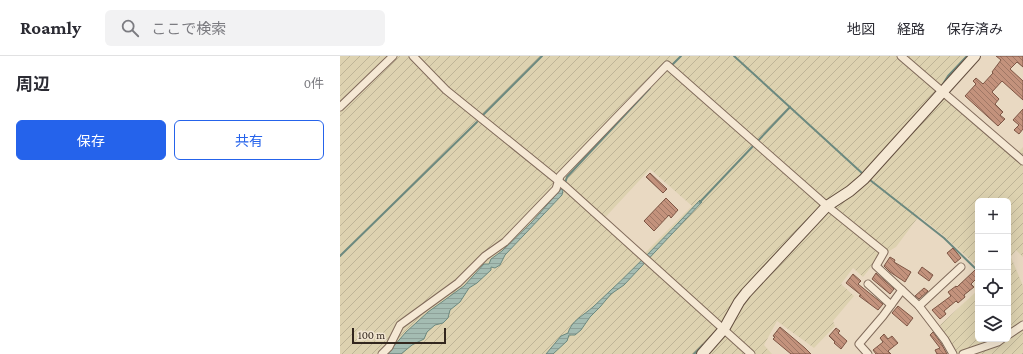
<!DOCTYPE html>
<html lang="ja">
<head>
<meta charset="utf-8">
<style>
	body { margin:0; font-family:"Crimson Pro","Noto Sans JP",serif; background:#f2f2f3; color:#2b2b33 }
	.controls { position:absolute; right:12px; bottom:12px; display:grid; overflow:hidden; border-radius:6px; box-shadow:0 4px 16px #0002 }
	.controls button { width:36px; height:36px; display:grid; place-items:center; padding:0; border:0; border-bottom:1px solid #e1e1e2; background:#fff; color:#2b2b33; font:20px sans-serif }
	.scale { position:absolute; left:12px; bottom:10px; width:94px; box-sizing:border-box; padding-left:4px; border:2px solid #32261e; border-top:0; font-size:11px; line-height:14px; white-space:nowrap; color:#32261e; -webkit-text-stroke:3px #f1e5d1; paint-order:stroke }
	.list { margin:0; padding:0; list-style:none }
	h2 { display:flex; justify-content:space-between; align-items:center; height:52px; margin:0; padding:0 16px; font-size:17px }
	h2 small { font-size:13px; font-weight:400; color:#7c7c81 }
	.actions { display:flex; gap:8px; padding:12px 16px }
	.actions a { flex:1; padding:9px 0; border:1px solid #2563eb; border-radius:6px; text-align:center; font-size:14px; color:#2563eb }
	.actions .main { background:#2563eb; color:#fff }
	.icon { flex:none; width:22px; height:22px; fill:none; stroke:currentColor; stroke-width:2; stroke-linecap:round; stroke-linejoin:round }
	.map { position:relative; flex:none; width:683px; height:298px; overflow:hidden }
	header { display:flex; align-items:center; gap:24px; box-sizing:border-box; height:56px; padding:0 20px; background:#fff; border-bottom:1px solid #e1e1e2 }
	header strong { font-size:19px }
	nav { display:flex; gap:22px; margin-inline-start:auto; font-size:14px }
	.search { width:280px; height:36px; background:#f2f2f3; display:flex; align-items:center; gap:10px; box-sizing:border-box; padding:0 14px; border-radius:6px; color:#7c7c81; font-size:15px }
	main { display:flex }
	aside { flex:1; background:#fff }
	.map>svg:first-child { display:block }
	.farmland { fill:url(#farmland-furrows); fill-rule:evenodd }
	.water { fill:url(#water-rules); stroke:#6c897f }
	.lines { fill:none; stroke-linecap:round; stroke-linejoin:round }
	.stream { stroke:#6c897f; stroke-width:2 }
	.building { fill:url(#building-back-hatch); stroke:#7d5544 }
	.street-casing { stroke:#816b5b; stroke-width:9 }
	.secondary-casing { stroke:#624d3e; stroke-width:12 }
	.street { stroke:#f5e8d4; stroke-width:7 }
	.secondary { stroke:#f5e8d4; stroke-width:10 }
</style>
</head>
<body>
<header>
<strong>Roamly</strong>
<div class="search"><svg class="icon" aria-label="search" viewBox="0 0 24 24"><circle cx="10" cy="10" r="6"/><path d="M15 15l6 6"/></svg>ここで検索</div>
<nav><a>地図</a><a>経路</a><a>保存済み</a></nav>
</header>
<main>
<aside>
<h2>周辺<small>0件</small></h2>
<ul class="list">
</ul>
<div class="actions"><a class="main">保存</a><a>共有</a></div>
</aside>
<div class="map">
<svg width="683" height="298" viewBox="0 0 683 298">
	<defs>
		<pattern id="farmland-furrows" width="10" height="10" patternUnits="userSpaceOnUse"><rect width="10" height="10" fill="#ddd2b0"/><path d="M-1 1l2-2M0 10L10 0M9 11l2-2" fill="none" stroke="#beb497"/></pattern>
		<pattern id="water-rules" width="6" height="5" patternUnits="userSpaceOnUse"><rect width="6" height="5" fill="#a4bcb2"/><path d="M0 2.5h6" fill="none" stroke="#8ea199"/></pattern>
		<pattern id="building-back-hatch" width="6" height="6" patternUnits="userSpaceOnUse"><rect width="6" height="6" fill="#c3927c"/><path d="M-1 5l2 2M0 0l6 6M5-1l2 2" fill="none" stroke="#9f7765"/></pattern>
	</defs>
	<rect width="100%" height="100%" fill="#e9d9c2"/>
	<path class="farmland" d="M0,0H641L608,36L678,96L683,91V201L676,194L671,201L683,230V298H617L600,269L638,234V283H668V145H638V211L604,180L579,160L556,191L539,201L523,221L513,212L501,228L514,240L493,265L495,270L474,292L437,265L424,289L432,298H0ZM310,113L352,150L300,202L260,167Z"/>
	<g class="water">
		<path d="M221,133L223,134L222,139L165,199L160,209L155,212L151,211V214L137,227L129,232L120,246L110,254L108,262L103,267L95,269L87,276L84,283L72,289L61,298H47L66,276L88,256L124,230L144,208H149L151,203L162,195L192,166Z"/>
		<path d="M360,144L362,146L284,229L271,238L260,251L250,261L241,274L235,279H229L227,285L213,298H206L221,280L228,277C231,265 244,259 253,251C290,217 325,181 360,144Z"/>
	</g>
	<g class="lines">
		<g class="stream">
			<path d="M394,0L523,118"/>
			<path d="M331,10L341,0"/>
			<path d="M603,28L608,20L627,0"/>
			<path d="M143,59L202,0"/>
			<path d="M530,124L604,182L638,215"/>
			<path d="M225,127L227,121L310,32"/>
			<path d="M360,146L450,51"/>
			<path d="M0,200L137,66"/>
			<path d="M354,298L363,289"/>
		</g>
	</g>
	<g class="building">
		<path d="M656,0H683V11L677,6L670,13L683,25V44L662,25L652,36L659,43L655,48L663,56L660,59L665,63L658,70L625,40L636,28L633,25L636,22L643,28L653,17L652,16L661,4Z"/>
		<path d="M683,53V73L679,78L674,74L679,69L673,64Z"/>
		<path d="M310,117L327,133L323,137L306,121Z"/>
		<path d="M326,142L338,154L331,162L329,159L314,175L304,165Z"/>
		<path d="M613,192L621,202L615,207L607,197Z"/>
		<path d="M550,201L555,204L554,206L571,216L565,226L550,216L544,210Z"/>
		<path d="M582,211L593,219L589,225L578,217Z"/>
		<path d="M635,214L638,217V221L631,228L634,231L624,239L625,241L618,247L616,245L604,255L606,258L600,263L592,254L611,240L608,236L616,230L617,231Z"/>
		<path d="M536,217L554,233L550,238L532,223Z"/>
		<path d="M513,218L521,225L518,228L543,248L538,254L519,240L521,239L506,227Z"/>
		<path d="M584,232L588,235L579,243L575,240Z"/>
		<path d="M558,250L573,262L567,270L552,257Z"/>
		<path d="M440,271L465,292L471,298H451L433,283L435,281L433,280Z"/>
		<path d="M496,272L500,275L498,277L507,285L501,293L494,287L495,286L489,280Z"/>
		<path d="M593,276L601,287L607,298H597L595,294L600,292L590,279Z"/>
		<path d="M544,278L548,283L552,280L558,287L548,295L551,298H536L533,294L543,286L540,282Z"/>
	</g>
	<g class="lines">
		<g class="street-casing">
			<g id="street">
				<path d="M73,0L106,34L226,131L411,298"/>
				<path d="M561,0L683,105"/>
				<path d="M0,51L53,0"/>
				<path d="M528,228L551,249"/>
				<path d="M562,234L579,250L605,284L613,298"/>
				<path d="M579,250L621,211"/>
				<path d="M668,279L683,269"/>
				<path d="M42,298L49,291L60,269L118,227L145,200L165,186L216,133L220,120L327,9L487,150L544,196L536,210L562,234L543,260L519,288L528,298"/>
				<path d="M623,298L658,286L662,283"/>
			</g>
		</g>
		<g class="secondary-casing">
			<path id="secondary" d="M362,298L384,273L399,246L406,237L487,150L510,135L524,123L635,0"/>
		</g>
		<use href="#street" class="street"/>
		<use href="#secondary" class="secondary"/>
	</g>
</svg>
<div class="controls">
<button>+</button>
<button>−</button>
<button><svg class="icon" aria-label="locate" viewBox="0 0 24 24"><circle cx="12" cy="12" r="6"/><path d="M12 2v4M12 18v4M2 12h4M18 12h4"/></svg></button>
<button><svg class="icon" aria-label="layers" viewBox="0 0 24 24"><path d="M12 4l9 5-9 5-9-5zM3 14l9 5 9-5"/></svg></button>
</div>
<div class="scale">100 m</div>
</div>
</main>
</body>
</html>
